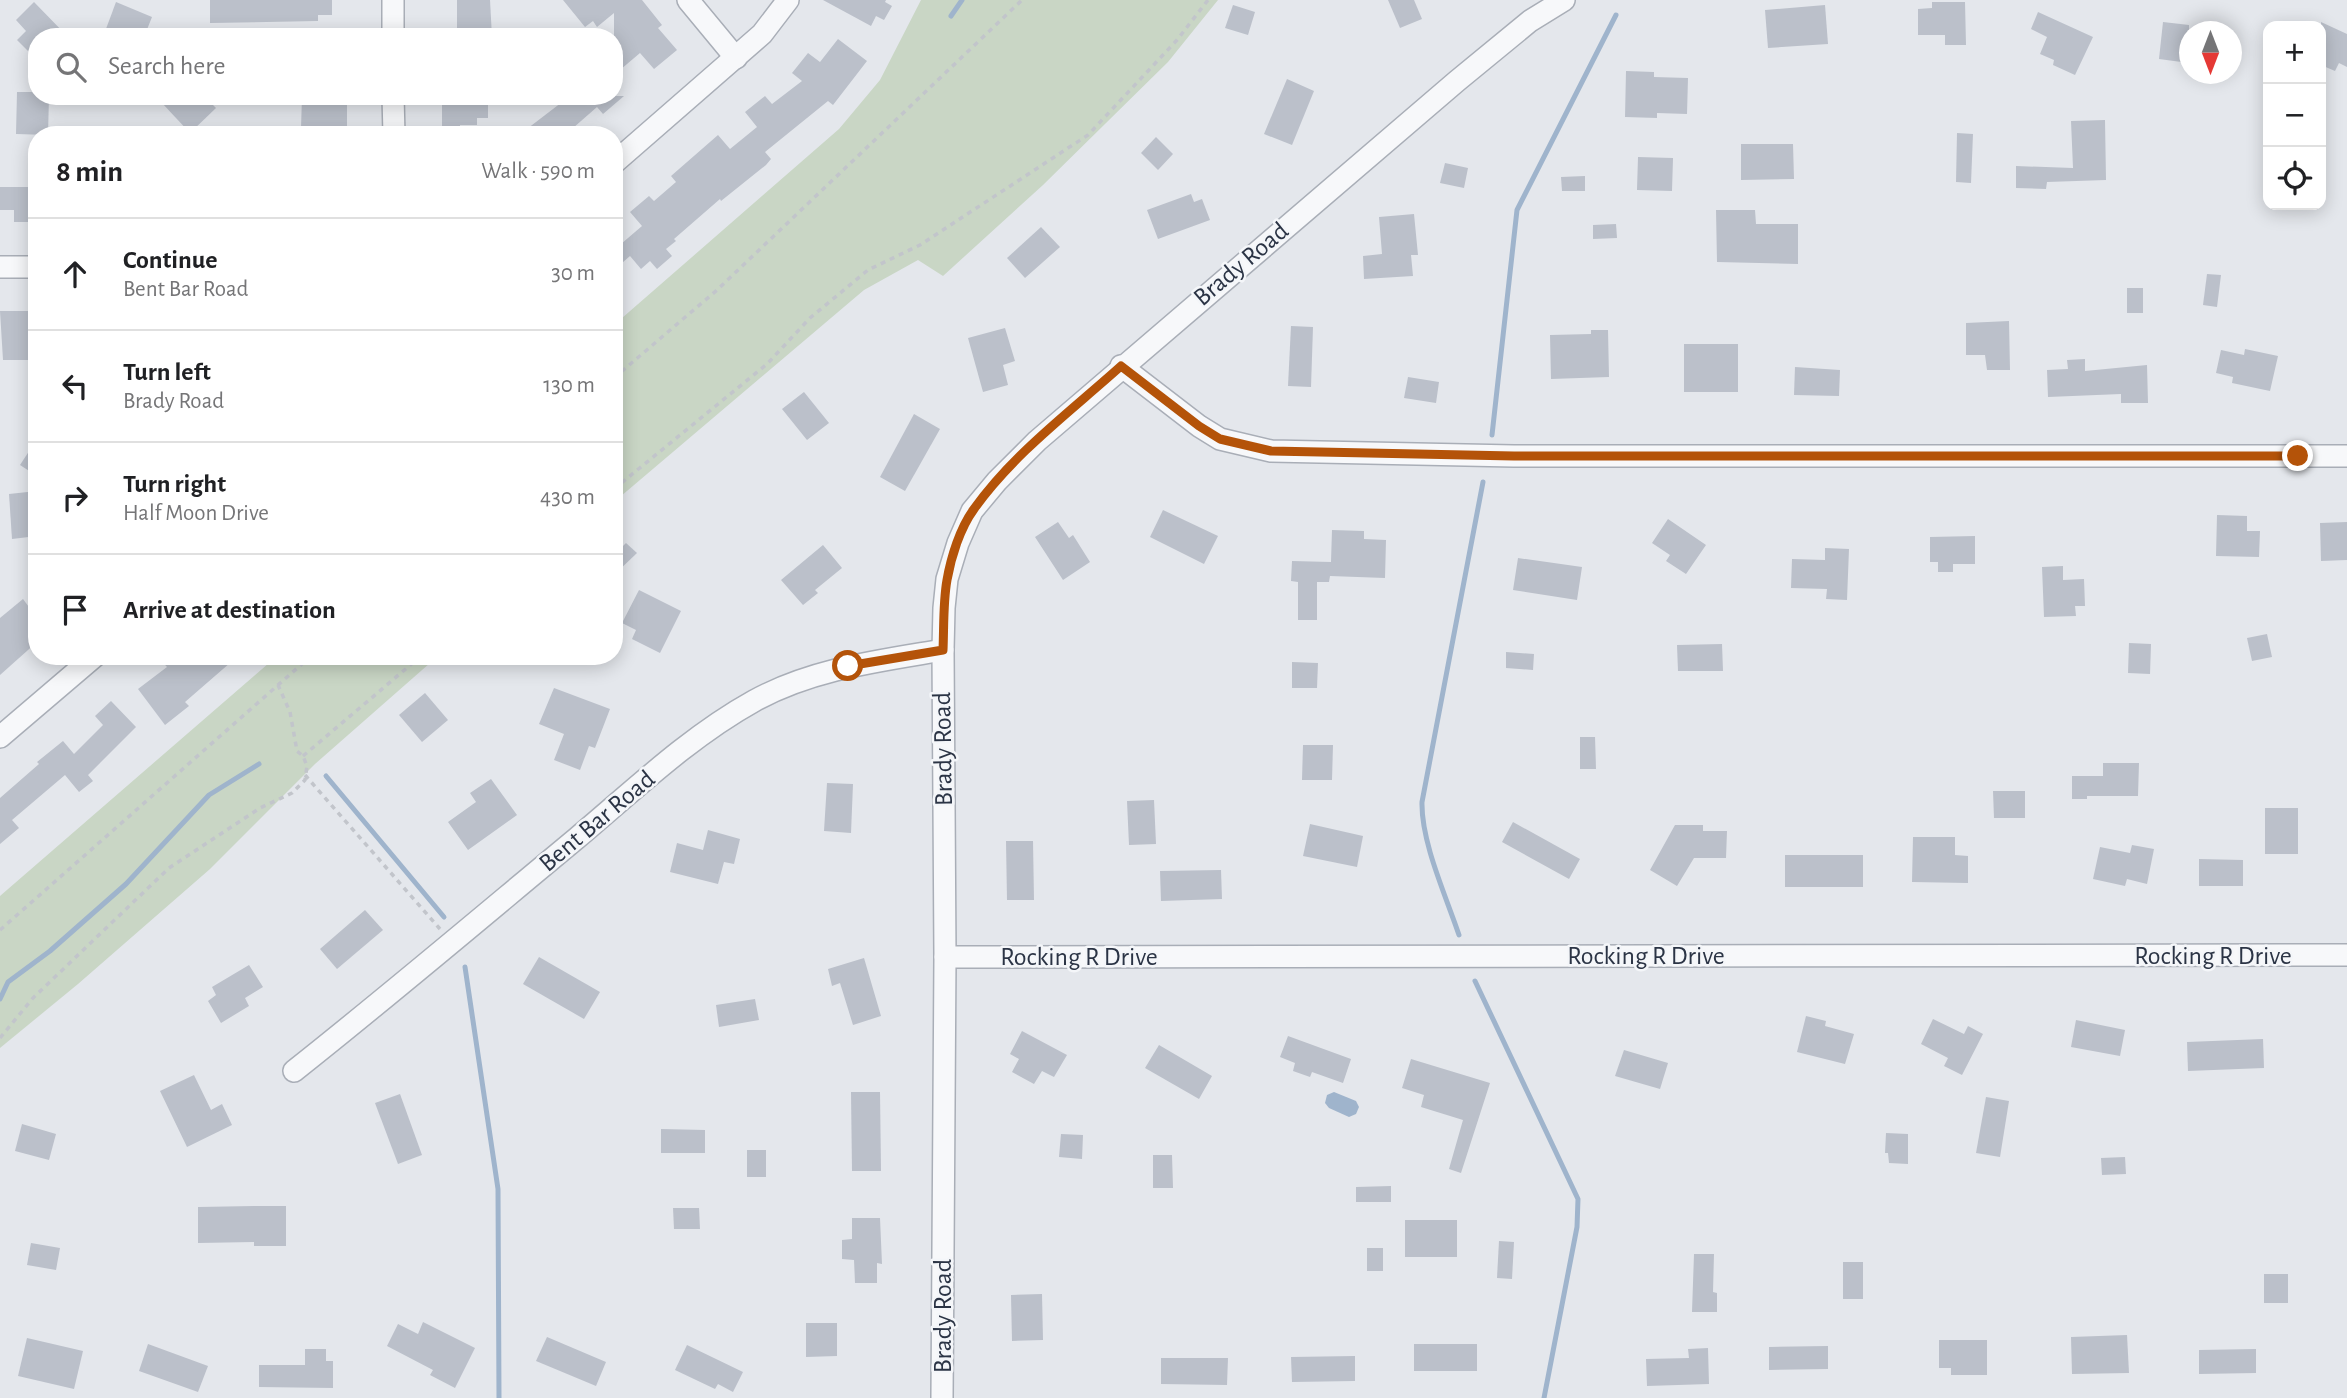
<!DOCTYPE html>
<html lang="en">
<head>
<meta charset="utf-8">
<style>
	body { margin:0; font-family:"Alegreya Sans",sans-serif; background:#f6f6f6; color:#202124 }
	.controls { position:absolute; right:21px; top:21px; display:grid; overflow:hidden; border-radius:14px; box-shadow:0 4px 18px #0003 }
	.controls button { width:63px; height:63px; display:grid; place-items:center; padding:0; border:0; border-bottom:2px solid #e0e0e0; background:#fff; color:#202124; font:35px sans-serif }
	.compass { position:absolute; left:2179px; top:21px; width:63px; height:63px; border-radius:50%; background:#fff; box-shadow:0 4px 18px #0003; rotate:180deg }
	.stop { position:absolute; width:21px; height:21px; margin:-16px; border:5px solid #b45309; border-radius:50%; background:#fff }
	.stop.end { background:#b45309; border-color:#fff; box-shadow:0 2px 7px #0008 }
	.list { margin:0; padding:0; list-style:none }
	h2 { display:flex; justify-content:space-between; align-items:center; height:91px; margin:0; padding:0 28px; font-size:30px }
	h2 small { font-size:23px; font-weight:400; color:#757577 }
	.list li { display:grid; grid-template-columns:46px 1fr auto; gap:21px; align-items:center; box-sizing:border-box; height:112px; padding:0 28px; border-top:2px solid #e0e0e0 }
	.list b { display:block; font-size:26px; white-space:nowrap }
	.list p { margin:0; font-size:23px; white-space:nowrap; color:#757577 }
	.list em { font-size:23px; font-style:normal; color:#757577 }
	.icon { flex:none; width:38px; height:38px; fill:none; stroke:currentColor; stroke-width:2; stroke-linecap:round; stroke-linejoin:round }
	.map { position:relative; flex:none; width:2347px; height:1398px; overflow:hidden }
	.search { position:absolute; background:#fff; box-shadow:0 4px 18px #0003; left:28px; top:28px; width:595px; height:77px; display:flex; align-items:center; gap:18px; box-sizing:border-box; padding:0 24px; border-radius:28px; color:#757577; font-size:26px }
	.panel { position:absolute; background:#fff; box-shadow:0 4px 18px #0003; left:28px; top:126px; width:595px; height:539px; border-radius:28px }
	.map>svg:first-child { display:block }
	.green { fill:#c9d6c5 }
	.water { fill:#9fb4cc }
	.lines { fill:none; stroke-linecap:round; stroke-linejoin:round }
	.stream { stroke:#9fb4cc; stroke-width:5 }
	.building { fill:#bbc0ca }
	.street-casing { stroke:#a9aeb7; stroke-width:24 }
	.path { stroke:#c2c5cb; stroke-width:3.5; stroke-dasharray:5 5; stroke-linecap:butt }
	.street { stroke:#f7f8fa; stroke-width:21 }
	.route { stroke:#b45309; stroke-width:9 }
	.labels { text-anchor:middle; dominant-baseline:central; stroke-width:5; stroke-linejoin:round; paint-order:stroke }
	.street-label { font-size:26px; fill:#2b3445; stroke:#f4f6f9 }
</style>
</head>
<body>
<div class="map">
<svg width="2347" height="1398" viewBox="0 0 2347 1398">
	<rect width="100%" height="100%" fill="#e4e7ec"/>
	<g class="green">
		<path d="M921,0H1218L1168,62L1043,185L943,276L918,260L864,290L614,502V325L839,129L880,80Z"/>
		<path d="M277,656H438L315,764L210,869L78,984L0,1048V896Z"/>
	</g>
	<path class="water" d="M1334,1092L1356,1101L1359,1107L1356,1114L1349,1117L1329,1108L1325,1103L1327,1095Z"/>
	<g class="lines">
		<g class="stream">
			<path d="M951,16L962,0"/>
			<path d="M1492,435L1517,210L1616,15"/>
			<path d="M326,776L444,917"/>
			<path d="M1459,935C1446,896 1421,842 1422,802L1483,482"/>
			<path d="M465,967L498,1189L499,1398"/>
			<path d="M1475,981L1578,1199L1577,1227L1544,1398"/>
			<path d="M0,999L8,982L50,951L126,884L209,795L259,764"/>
		</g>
	</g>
	<g class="building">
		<path d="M210,0H332V15H318V21L210,23Z"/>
		<path d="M457,0H490L492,37H457Z"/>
		<path d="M563,0H642L662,25L658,28L677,50L654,69L640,53L614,75V13L597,27L593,21L585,27Z"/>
		<path d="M823,0H886L885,2L892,6L884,20L876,16L871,26Z"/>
		<path d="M1388,0H1414L1422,19L1400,28Z"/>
		<path d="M34,2L68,37H37V60L17,40L26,31L16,20Z"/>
		<path d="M116,2L152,17L144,37H103Z"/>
		<path d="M1932,2H1965L1966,45H1945V35H1918V9L1932,8Z"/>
		<path d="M1233,5L1255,12L1248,35L1225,28Z"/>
		<path d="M1825,5L1828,44L1768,48L1765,10Z"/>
		<path d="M2038,12L2093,37L2075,75L2053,65L2054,60L2040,54L2047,37L2031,29Z"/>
		<path d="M2163,22L2189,25V63L2159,59Z"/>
		<path d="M2321,22L2347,34V67L2339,63L2335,71L2321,65Z"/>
		<path d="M838,39L867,61L833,105L828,101L765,152L771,159L766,165L721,201L720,199L674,239L676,241L666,249L672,256L657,269L650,261L641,269L630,256L614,270V250L642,226L630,212L649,196L654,201L676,182L671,176L718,135L730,149L757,127L745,112L765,96L772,104L802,81L792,73L808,53L820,62Z"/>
		<path d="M1626,71L1654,72V77L1688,78L1687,114L1657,113V118L1625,117Z"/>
		<path d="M1287,79L1314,91L1292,145L1264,134Z"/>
		<path d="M17,92H37V96H49L48,135L16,134Z"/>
		<path d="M170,96H204L216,108L190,133L162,103Z"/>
		<path d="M302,96H347V128H301Z"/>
		<path d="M442,96H488V118H477V125H460V131H442Z"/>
		<path d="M570,96H624L603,114L597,107L565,135H519Z"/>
		<path d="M2105,120L2106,180L2047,182L2046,189L2016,188V166L2073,168L2071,121Z"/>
		<path d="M1957,133L1973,134L1971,183L1956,182Z"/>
		<path d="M1156,137L1173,154L1158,170L1141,153Z"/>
		<path d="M1741,144H1793L1794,179L1741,180Z"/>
		<path d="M1638,157L1673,158L1672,191L1637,190Z"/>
		<path d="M1445,163L1468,168L1464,188L1440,183Z"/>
		<path d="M1585,176V191H1562L1561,177Z"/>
		<path d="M0,187H37V222H14V210H0Z"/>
		<path d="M1191,194L1194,202L1202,199L1210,220L1158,239L1147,210Z"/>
		<path d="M1716,210H1755L1756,224H1798V264L1717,262Z"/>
		<path d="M1414,214L1418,255H1411L1413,276L1364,279L1363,256L1382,254L1379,217Z"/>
		<path d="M1616,224L1617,238L1593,239V225Z"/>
		<path d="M1041,227L1060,247L1025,278L1007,258Z"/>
		<path d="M2207,274L2221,275L2217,307L2203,305Z"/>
		<rect x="2127" y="288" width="16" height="25"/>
		<path d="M0,311H28V318H37V346L28,347V360H3Z"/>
		<path d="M2009,321L2010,370H1987L1985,355H1966V323Z"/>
		<path d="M1291,326L1313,327L1311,387L1288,386Z"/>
		<path d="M1005,328L1015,361L1003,365L1008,385L983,392L968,338Z"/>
		<path d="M1591,330H1608L1609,377L1551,379L1550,335L1591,334Z"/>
		<rect x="1684" y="344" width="54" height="48"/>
		<path d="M2245,349L2278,356L2270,391L2232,383L2233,377L2216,373L2221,350L2244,355Z"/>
		<path d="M2085,359V371L2147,365L2148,403H2121V394L2048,397L2047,370L2068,369L2067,360Z"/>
		<path d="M1795,367L1840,370L1839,396L1794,395Z"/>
		<path d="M1408,377L1439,382L1436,403L1404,398Z"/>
		<path d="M804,392L829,423L807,440L782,409Z"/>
		<path d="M914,414L940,429L905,491L880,477Z"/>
		<path d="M37,439V476L20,465Z"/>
		<path d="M37,491V536L12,539L9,494Z"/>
		<path d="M1163,510L1218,536L1204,564L1150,537Z"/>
		<path d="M2217,515L2247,516V531H2260L2259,557L2216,556Z"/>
		<path d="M1668,519L1706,545L1686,574L1666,561L1670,555L1652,543Z"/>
		<path d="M1058,522L1069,538L1073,535L1090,562L1063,580L1035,537Z"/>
		<path d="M2347,522V560L2321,561L2320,523Z"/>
		<path d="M1332,530L1364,531V539L1386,540L1385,578L1330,576L1329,582H1317V620H1298V582L1291,581L1292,561L1331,562Z"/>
		<path d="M1975,536V564H1953V572H1938V562H1930V537Z"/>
		<path d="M626,543L637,553L614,575V555Z"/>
		<path d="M823,545L842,568L815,590L818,593L803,605L781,580Z"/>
		<path d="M1825,548L1849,549L1847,600L1826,599L1827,589L1791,588L1792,559L1825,560Z"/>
		<path d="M1518,558L1582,567L1577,600L1513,590Z"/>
		<path d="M2063,566V580L2084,579L2085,606H2075L2076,616L2044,617L2042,567Z"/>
		<path d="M639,590L681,611L660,653L632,639L636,630L622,623Z"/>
		<path d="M23,599L37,618V642L0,675V618Z"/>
		<path d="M2267,634L2272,657L2252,661L2247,638Z"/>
		<path d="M2129,643L2151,644L2150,674L2128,673Z"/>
		<path d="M1722,644L1723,671H1678L1677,645Z"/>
		<path d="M1506,652L1534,654L1533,670L1506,668Z"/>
		<path d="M157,656H238L185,702L189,706L165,725L138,689L167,667Z"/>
		<path d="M1292,662L1318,663L1317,688H1292Z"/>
		<path d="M554,688L610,709L595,748L589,746L580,770L554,760L564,734L539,724Z"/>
		<path d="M425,693L448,720L422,742L399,715Z"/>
		<path d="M111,701L136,727L88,775L93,781L79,792L65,775L12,820L19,828L0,844V798L39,764L37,762L63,741L74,754L103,725L95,716Z"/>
		<path d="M1580,737H1595L1596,769H1580Z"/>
		<path d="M1303,745H1333L1332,780H1302Z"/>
		<path d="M2103,763H2139L2138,796H2087V799H2072V776H2103Z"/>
		<path d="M491,779L517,815L468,850L448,822L476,802L470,793Z"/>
		<path d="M827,783L853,784L851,833L824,831Z"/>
		<path d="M1993,791H2025V818H1994Z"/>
		<path d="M1154,800L1156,844L1129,845L1127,801Z"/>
		<rect x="2265" y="808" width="33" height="46"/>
		<path d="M1513,822L1580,859L1569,879L1502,842Z"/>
		<path d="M1310,824L1363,836L1357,867L1303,856Z"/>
		<path d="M1675,825H1703V831H1727L1726,858H1694L1677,886L1650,870Z"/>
		<path d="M708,830L740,839L734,864L724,862L718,884L670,872L677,843L703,850Z"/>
		<path d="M1913,837H1955V855L1968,856V883L1912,882Z"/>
		<path d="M1006,841H1033L1034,900H1007Z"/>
		<path d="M2132,845L2154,849L2147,884L2127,879L2125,886L2093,879L2100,847L2130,853Z"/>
		<rect x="1785" y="855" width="78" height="32"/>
		<path d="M2199,859L2243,860V886H2199Z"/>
		<path d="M1221,870L1222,899L1161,901L1160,871Z"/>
		<path d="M365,910L383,930L337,969L320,949Z"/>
		<path d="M539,957L600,992L584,1019L523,984Z"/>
		<path d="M864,958L881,1016L853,1025L840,983L832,986L828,969Z"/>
		<path d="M249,965L263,987L245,998L249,1006L221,1023L208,1001L216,995L212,987Z"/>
		<path d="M755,999L759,1020L719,1027L716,1005Z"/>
		<path d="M1806,1016L1826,1021L1825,1026L1854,1034L1845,1064L1797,1052Z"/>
		<path d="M1933,1019L1964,1034L1968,1026L1983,1034L1962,1075L1944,1066L1948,1058L1921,1044Z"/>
		<path d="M2076,1020L2125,1030L2120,1056L2071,1047Z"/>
		<path d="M1022,1031L1067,1055L1054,1077L1042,1071L1034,1084L1012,1072L1019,1059L1010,1054Z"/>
		<path d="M1288,1036L1351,1059L1343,1083L1312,1072L1310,1077L1293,1071L1295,1063L1280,1057Z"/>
		<path d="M2263,1039L2264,1068L2188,1071L2187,1042Z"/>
		<path d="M1159,1045L1212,1076L1199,1099L1145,1068Z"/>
		<path d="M1624,1050L1668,1063L1660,1089L1615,1076Z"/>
		<path d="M1411,1059L1490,1083L1461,1173L1449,1169L1463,1120L1421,1107L1424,1095L1402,1088Z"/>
		<path d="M194,1075L211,1110L222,1104L232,1125L187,1147L160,1091Z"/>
		<path d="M851,1092H880L881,1171H852Z"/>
		<path d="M400,1094L422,1155L398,1164L375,1103Z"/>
		<path d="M1986,1097L2009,1101L2000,1157L1976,1153Z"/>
		<path d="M22,1124L56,1134L49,1160L15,1151Z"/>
		<path d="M661,1129L705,1130V1153H661Z"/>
		<path d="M1886,1133L1908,1134V1164L1889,1163L1888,1153H1885Z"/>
		<path d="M1061,1134L1083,1135L1082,1159L1059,1157Z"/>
		<rect x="747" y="1150" width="19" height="27"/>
		<path d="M1153,1155H1172L1173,1188H1153Z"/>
		<path d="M2125,1157L2126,1174L2102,1175L2101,1158Z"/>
		<path d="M1391,1186V1202H1356V1187Z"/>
		<path d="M254,1206H286V1246H254V1242L198,1243V1207Z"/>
		<path d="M673,1208H699L700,1229H674Z"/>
		<path d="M852,1218H880L882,1264L877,1263V1283H855L854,1260L842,1259V1240L852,1239Z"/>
		<rect x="1405" y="1220" width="52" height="37"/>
		<path d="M1499,1241L1514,1242L1512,1279L1497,1278Z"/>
		<path d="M31,1243L60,1248L56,1270L27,1265Z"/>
		<rect x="1367" y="1248" width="16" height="23"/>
		<path d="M1694,1254H1714L1713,1292L1717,1293V1312H1692Z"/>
		<rect x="1843" y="1262" width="20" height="37"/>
		<rect x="2264" y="1274" width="24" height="29"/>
		<path d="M1042,1294L1043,1340L1012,1341L1011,1295Z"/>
		<path d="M423,1322L475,1348L455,1388L430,1375L433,1370L387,1346L398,1324L418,1334Z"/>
		<path d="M806,1323H837V1356L806,1357Z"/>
		<path d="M2127,1335L2129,1373L2072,1374L2071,1337Z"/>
		<path d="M547,1337L606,1362L596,1386L536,1361Z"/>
		<path d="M27,1338L83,1351L74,1389L18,1376Z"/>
		<path d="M1939,1340H1987V1375H1951V1368H1939Z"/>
		<path d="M148,1344L208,1366L198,1392L139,1371Z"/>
		<rect x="1414" y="1344" width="63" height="27"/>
		<path d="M687,1345L743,1372L733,1392L718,1384L715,1389L675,1370Z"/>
		<path d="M1828,1346V1369L1769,1370V1347Z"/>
		<path d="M1708,1348L1709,1384L1647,1386L1646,1359L1689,1358L1688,1349Z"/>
		<path d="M305,1349H326V1361H333V1388L259,1387V1365H305Z"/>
		<path d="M2256,1349V1373L2199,1374V1350Z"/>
		<path d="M1355,1356V1381L1292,1382L1291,1357Z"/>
		<path d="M1161,1358H1228L1227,1385L1161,1384Z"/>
	</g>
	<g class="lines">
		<g class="street-casing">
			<g id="street">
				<path d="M688,0L736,58"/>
				<path d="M393,37V0"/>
				<path d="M393,96L394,135"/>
				<path d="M614,163L762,34L788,0"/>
				<path d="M0,267H37"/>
				<path d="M1121,366L1199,426L1220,439L1271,451L1514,456H2347"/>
				<path d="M0,737L95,656"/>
				<path d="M945,957L2347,955"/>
				<path d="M294,1071C390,995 483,916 577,838C633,791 689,737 754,701C812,669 878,661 943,650"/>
				<path d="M942,1398L945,957L943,650L944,608L947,579L958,543L972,511L997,481L1037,441L1457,81L1530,21L1564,0"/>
			</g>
		</g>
		<g class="path">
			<path d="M614,378L717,290L1022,0"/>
			<path d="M614,489L767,364L810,318L868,270L920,245L1088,135L1177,40L1208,0"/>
			<path d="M303,756L421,656"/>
			<path d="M305,775L440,929"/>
			<path d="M0,930L311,656"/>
			<path d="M0,1038L33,998L169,868L260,808L292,793L305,780L307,766L303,756L297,751L290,712L278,685"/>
		</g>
		<use href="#street" class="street"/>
	</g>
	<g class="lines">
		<path class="route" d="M848,666L943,650C944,627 943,602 947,580C951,557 960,528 974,509C1013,454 1071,411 1121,366L1199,426L1220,439L1271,451L1514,456H2298"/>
	</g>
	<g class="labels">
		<g class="street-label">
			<text transform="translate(1241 264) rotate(-40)">Brady Road</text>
			<text transform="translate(943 749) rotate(-91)">Brady Road</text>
			<text transform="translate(597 821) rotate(-40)">Bent Bar Road</text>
			<text x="1646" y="956">Rocking R Drive</text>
			<text x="2213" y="956">Rocking R Drive</text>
			<text x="1079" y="957">Rocking R Drive</text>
			<text transform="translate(943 1316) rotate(-90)">Brady Road</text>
		</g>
	</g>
</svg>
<div class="controls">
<button>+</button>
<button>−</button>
<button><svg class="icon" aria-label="locate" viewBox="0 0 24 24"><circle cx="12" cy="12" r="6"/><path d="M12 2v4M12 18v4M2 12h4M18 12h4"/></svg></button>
</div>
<svg class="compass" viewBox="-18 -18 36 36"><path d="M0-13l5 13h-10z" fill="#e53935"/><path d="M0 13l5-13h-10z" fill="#757577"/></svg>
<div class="stop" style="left:848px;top:666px"></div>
<div class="stop end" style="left:2298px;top:456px"></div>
<div class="search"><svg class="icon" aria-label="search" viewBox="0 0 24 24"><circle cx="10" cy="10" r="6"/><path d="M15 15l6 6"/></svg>Search here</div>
<section class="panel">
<h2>8 min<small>Walk · 590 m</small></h2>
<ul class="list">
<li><svg class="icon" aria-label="ahead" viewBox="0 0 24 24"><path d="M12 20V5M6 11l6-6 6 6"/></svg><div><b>Continue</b><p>Bent Bar Road</p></div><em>30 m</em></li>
<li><svg class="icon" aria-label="left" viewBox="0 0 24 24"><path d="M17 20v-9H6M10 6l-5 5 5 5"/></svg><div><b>Turn left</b><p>Brady Road</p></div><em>130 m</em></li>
<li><svg class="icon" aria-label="right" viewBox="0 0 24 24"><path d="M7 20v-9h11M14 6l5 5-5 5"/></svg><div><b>Turn right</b><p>Half Moon Drive</p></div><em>430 m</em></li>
<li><svg class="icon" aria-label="arrive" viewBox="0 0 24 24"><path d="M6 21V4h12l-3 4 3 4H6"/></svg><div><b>Arrive at destination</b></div></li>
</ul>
</section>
</div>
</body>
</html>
